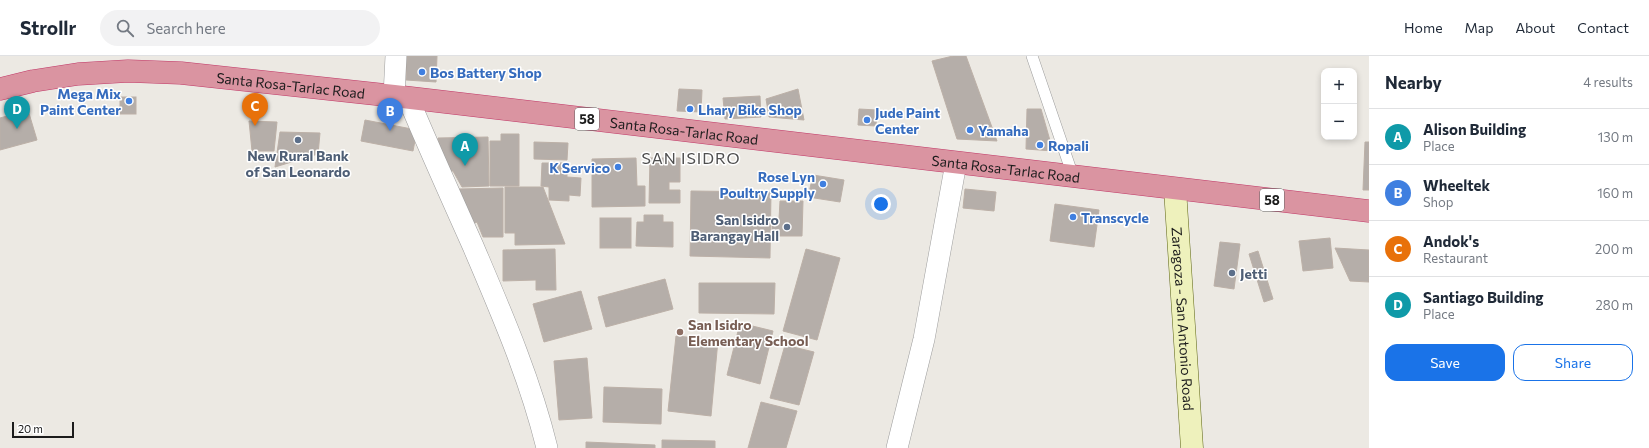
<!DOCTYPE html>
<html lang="en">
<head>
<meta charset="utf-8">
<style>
	body { margin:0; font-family:Commissioner,sans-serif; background:#f2f2f3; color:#1f2937 }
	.controls { position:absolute; right:12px; top:12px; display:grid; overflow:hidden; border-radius:8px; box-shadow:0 2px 6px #0003 }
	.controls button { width:36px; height:36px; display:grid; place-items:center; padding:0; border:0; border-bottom:1px solid #e0e1e3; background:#fff; color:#1f2937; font:20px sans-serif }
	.scale { position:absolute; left:12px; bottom:10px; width:62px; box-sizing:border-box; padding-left:4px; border:2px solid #1c1c1c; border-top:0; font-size:11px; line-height:14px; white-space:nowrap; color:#1c1c1c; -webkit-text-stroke:3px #fff; paint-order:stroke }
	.you { position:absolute; left:881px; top:148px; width:14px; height:14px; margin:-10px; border:3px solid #fff; border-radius:50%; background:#1a73e8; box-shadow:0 0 0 6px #1a73e833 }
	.badge { display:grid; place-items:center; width:26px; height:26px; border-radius:50%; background:#1a73e8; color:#fff; font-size:13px; font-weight:700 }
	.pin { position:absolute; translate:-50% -33px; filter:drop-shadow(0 1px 2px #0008) }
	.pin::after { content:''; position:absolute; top:21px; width:14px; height:12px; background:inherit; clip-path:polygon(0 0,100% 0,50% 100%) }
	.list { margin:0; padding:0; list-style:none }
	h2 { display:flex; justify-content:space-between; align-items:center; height:52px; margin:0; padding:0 16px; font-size:17px }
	h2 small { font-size:13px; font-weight:400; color:#747a83 }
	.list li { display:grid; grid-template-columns:26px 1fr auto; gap:12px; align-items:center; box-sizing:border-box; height:56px; padding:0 16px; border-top:1px solid #e0e1e3 }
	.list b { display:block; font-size:15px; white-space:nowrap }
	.list p { margin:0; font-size:13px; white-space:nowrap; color:#747a83 }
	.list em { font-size:13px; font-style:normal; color:#747a83 }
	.actions { display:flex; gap:8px; padding:12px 16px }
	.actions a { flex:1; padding:9px 0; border:1px solid #1a73e8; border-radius:12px; text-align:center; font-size:14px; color:#1a73e8 }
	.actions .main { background:#1a73e8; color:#fff }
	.icon { flex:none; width:22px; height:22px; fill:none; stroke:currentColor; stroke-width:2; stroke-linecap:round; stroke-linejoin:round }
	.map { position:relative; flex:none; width:1369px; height:392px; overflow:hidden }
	header { display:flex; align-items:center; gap:24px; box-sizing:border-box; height:56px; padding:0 20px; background:#fff; border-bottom:1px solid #e0e1e3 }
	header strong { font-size:19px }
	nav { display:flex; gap:22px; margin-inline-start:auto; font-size:14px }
	.search { width:280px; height:36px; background:#f2f2f3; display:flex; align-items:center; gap:10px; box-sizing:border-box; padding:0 14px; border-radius:22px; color:#747a83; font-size:15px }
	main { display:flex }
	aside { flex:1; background:#fff }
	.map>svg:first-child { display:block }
	.building { fill:#b5aea9; stroke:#bcb0a7 }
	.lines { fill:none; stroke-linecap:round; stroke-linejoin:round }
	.lane-casing { stroke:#9d9d9d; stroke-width:12 }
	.street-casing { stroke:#9d9d9d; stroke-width:22 }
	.secondary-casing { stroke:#5c6412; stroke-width:23 }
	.highway-casing { stroke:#c13968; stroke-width:23 }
	.lane { stroke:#fff; stroke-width:11 }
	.street { stroke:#fff; stroke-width:21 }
	.secondary { stroke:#eef1bc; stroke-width:22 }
	.highway { stroke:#da94a1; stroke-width:22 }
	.shop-dot { fill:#3f7fe0; stroke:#fff; stroke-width:1.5 }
	.service-dot { fill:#5c6f8a; stroke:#fff; stroke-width:1.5 }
	.education-dot { fill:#8d6e63; stroke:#fff; stroke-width:1.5 }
	.labels { text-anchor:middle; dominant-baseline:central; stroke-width:3; stroke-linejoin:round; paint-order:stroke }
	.shield { fill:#fff; stroke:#606060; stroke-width:1 }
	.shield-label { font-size:13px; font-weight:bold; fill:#1c1c1c }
	.shop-label { font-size:14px; font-weight:bold; fill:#366cbe; stroke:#fff; text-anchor:start }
	.street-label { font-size:14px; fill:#1c1c1c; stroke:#fff }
	.service-label { font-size:14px; font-weight:bold; fill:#4e5e75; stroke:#fff }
	.education-label { font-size:14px; font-weight:bold; fill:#785e54; stroke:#fff; text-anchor:start }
	.quarter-label { font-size:16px; letter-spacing:1px; fill:#4f4f4f; stroke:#fff }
</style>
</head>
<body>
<header>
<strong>Strollr</strong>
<div class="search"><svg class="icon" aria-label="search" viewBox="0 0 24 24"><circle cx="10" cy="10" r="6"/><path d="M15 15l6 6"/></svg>Search here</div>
<nav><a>Home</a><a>Map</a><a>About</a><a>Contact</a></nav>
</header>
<main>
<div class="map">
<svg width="1369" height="392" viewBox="0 0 1369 392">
	<rect width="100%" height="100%" fill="#ece9e3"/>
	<g class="building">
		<path d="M407,0H437L436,26L406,24Z"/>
		<path d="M953,0H966L997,85L957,83L932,5Z"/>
		<path d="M679,33L702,34L701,56L677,55Z"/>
		<path d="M798,33L804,64L769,61L766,43Z"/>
		<path d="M760,40L761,61L725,63L723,42Z"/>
		<rect x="120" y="41" width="16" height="17"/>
		<path d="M859,53L877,54L876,70L858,69Z"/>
		<path d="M1027,53H1041L1053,95L1026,93Z"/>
		<path d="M28,54L37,84L0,94V62Z"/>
		<path d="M365,64L417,74L413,95L361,85Z"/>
		<path d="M249,65L277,66L274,95H252Z"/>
		<path d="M280,76L320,77L318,98L275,111Z"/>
		<path d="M501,78H519V130H490V85H501Z"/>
		<path d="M488,81L489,130L462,131L453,115H443L439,105L438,82Z"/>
		<path d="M534,86L568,87L567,104L534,103Z"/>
		<path d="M1365,86H1369V134H1363Z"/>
		<path d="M636,102L637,130H645V150L592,151V103Z"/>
		<path d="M650,102H680V126H669V134H680V147H649Z"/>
		<path d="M542,107H567V121L581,122L580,140L569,139V145L549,144V131L541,130Z"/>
		<path d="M813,119L844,124L840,146L808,141Z"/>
		<path d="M505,131H543L565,188L515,189V177H505Z"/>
		<path d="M503,132V181H483L477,166L473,168L459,133Z"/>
		<path d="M965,133L996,136L994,155L963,152Z"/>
		<path d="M691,135L771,136L770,202L690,200Z"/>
		<path d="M780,145H803L802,180H772V163H779Z"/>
		<path d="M1055,148L1099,154L1094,191L1050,185Z"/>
		<path d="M644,159H663V166H673V191L636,190L637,166H644Z"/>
		<rect x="600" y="162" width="31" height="30"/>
		<path d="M1330,182L1333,212L1303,215L1299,185Z"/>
		<path d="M1220,186L1240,188L1234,233L1214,230Z"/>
		<path d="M1335,192L1369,194V226L1350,225Z"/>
		<path d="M555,193L556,234H536V224L503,225V194Z"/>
		<path d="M806,193L840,202L817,284L783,275Z"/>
		<path d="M1258,195L1273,243L1264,246L1249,198Z"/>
		<path d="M665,223L673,253L606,271L598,241Z"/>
		<path d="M699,227H775L774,258L699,257Z"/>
		<path d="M581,235L592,273L544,286L533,248Z"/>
		<path d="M740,267L773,275L760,328L727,319Z"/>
		<path d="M676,280L718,284L711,360L668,355Z"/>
		<path d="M785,289L814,296L799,349L770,342Z"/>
		<path d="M587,302L592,362L559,364L554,305Z"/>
		<path d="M604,331L662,333L661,368L603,366Z"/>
		<path d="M761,346L797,355L786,392H748Z"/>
		<path d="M662,384L715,385V392H662Z"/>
		<path d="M586,386L655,389V392H586Z"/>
	</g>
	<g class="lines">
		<g class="lane-casing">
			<path id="lane" d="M1032,0L1073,120"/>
		</g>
		<g class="street-casing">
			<g id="street">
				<path d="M394,40L396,0"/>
				<path d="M408,42C429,92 451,141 473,190C501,256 530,322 547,392"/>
				<path d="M897,392L924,283L956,107"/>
			</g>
		</g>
		<g class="secondary-casing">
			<g id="secondary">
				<path id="s1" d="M1175,133L1192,392"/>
			</g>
		</g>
		<g class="highway-casing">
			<g id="highway">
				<path id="s2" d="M0,33L33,25L78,18L128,15L181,17L394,40L1369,155"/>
			</g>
		</g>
		<use href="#lane" class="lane"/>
		<use href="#street" class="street"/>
		<use href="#secondary" class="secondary"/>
		<use href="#highway" class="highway"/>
	</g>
	<g class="shop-dot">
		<circle cx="422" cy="16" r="4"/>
		<circle cx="129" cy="45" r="4"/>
		<circle cx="690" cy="53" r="4"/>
		<circle cx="867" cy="64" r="4"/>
		<circle cx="970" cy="74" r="4"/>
		<circle cx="1040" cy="89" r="4"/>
		<circle cx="618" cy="111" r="4"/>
		<circle cx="823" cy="128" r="4"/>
		<circle cx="1073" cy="161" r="4"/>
	</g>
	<g class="service-dot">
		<circle cx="298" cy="84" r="4"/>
		<circle cx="787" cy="171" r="4"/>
		<circle cx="1232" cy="217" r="4"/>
	</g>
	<circle class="education-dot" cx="680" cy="276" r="4"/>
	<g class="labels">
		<g class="shield">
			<rect x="575" y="52" width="24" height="22" rx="3"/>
			<rect x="1260" y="133" width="24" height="22" rx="3"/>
		</g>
		<g class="shield-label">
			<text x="587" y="63">58</text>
			<text x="1272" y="144">58</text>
		</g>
		<g class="shop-label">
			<text x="430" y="16">Bos Battery Shop</text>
			<text x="121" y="37" text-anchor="end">Mega Mix<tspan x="121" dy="16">Paint Center</tspan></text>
			<text x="698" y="53">Lhary Bike Shop</text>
			<text x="875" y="56">Jude Paint<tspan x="875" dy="16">Center</tspan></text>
			<text x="978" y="74">Yamaha</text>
			<text x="1048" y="89">Ropali</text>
			<text x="610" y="111" text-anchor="end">K Servico</text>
			<text x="815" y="120" text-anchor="end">Rose Lyn<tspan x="815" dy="16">Poultry Supply</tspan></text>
			<text x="1081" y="161">Transcycle</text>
		</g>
		<g class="street-label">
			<text stroke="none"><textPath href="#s2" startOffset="293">Santa Rosa-Tarlac Road</textPath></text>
			<text stroke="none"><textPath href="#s2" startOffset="689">Santa Rosa-Tarlac Road</textPath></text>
			<text stroke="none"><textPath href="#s2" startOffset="1013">Santa Rosa-Tarlac Road</textPath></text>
			<text stroke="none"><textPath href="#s1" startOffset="130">Zaragoza - San Antonio Road</textPath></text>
		</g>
		<g class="service-label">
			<text x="298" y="99">New Rural Bank<tspan x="298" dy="16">of San Leonardo</tspan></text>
			<text x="779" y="163" text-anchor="end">San Isidro<tspan x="779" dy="16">Barangay Hall</tspan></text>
			<text x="1240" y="217" text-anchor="start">Jetti</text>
		</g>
		<g class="education-label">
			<text x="688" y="268">San Isidro<tspan x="688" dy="16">Elementary School</tspan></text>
		</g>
		<g class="quarter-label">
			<text x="691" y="101">SAN ISIDRO</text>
		</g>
	</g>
</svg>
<div class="controls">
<button>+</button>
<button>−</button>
</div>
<div class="scale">20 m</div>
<div class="you"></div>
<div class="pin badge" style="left:465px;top:110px;background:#0f9aa8">A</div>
<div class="pin badge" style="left:390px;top:75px;background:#3f7fe0">B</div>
<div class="pin badge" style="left:255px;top:70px;background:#e8710a">C</div>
<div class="pin badge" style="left:17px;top:73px;background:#0f9aa8">D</div>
</div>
<aside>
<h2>Nearby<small>4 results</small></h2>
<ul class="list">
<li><span class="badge" style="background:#0f9aa8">A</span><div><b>Alison Building</b><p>Place</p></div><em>130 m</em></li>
<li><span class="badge" style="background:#3f7fe0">B</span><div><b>Wheeltek</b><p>Shop</p></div><em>160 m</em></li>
<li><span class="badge" style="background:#e8710a">C</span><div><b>Andok's</b><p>Restaurant</p></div><em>200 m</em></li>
<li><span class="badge" style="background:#0f9aa8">D</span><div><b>Santiago Building</b><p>Place</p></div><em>280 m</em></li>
</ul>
<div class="actions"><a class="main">Save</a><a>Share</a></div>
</aside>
</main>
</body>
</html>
